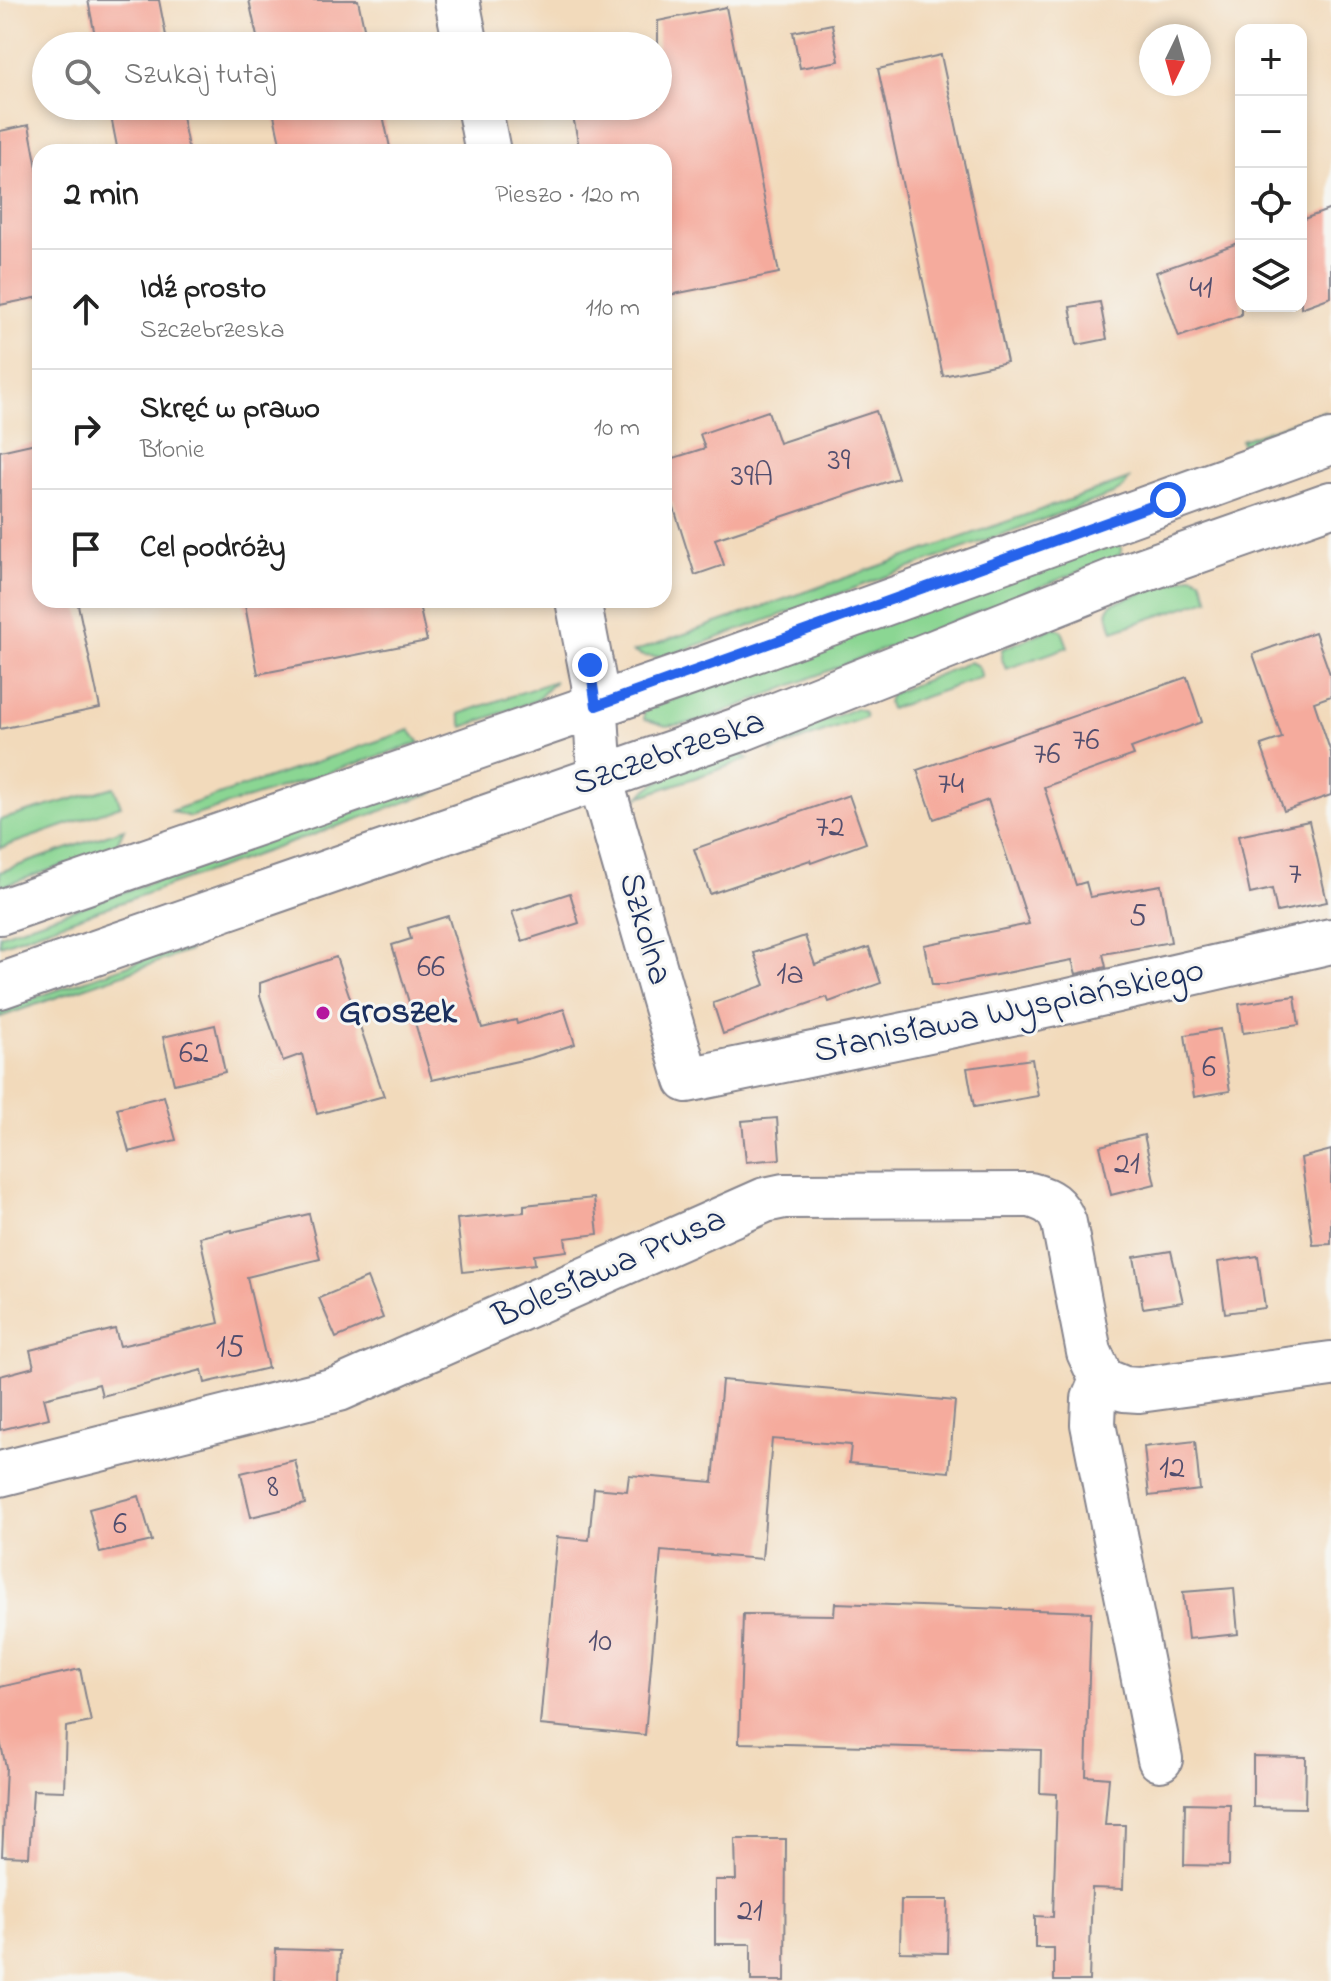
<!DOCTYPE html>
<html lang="pl">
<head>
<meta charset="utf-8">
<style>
	body { margin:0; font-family:"Indie Flower",sans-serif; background:#f2f2f2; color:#222 }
	.controls { position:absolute; right:24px; top:24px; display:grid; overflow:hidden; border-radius:16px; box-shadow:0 4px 12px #0003 }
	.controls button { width:72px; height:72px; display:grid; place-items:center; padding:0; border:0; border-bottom:2px solid #e0e0e0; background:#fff; color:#222; font:40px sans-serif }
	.compass { position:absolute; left:1139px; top:24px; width:72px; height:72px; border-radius:50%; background:#fff; box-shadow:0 4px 12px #0003; rotate:185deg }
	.stop { position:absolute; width:24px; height:24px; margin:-18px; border:6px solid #2563eb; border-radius:50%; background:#fff }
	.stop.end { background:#2563eb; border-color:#fff; box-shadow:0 2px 8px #0008 }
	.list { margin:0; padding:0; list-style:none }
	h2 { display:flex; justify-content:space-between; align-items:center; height:104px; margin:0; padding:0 32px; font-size:34px }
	h2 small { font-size:26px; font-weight:400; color:#767676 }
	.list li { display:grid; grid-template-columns:52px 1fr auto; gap:24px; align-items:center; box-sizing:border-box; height:120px; padding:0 32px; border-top:2px solid #e0e0e0 }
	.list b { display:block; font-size:30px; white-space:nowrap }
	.list p { margin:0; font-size:26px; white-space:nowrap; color:#767676 }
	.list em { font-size:26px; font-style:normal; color:#767676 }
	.icon { flex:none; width:44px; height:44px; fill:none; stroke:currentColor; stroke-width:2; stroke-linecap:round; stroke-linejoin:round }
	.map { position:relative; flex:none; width:1331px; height:1981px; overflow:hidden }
	.search { position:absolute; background:#fff; box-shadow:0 4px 12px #0003; left:32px; top:32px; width:640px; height:88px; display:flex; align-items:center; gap:20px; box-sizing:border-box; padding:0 28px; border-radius:44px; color:#767676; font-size:30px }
	.panel { position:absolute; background:#fff; box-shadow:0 4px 12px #0003; left:32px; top:144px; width:640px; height:464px; border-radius:24px }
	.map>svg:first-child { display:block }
	.green { fill:#8bd693; stroke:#538278; stroke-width:2 }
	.building { fill:#f5ab9d }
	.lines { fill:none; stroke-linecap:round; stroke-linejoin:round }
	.street-casing { stroke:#86848c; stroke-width:48 }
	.secondary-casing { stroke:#86848c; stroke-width:48 }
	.primary-casing { stroke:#86848c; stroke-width:48 }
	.street { stroke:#fff; stroke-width:44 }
	.secondary { stroke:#fff; stroke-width:44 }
	.primary { stroke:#fff; stroke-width:44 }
	.route { stroke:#2563eb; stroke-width:10 }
	.poi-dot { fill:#b5179e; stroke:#f6f6f2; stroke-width:3 }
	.labels { text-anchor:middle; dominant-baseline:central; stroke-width:6; stroke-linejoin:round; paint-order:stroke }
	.number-label { font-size:32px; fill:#524e6e }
	.street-label { font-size:36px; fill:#1b2f5e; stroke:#f6f6f2 }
	.poi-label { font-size:36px; font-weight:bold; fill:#1b2f5e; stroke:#f6f6f2; text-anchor:start }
</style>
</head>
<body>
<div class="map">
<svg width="1331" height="1981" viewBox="0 0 1331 1981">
	<rect width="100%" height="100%" fill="#f6f6f2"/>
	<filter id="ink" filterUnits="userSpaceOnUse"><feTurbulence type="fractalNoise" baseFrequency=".0125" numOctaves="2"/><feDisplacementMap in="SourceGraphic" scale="16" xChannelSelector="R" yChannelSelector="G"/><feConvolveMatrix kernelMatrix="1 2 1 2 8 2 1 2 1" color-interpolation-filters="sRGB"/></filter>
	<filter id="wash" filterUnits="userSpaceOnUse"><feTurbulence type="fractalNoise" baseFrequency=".006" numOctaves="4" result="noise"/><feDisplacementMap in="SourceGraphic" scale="32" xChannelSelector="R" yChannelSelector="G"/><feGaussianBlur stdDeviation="1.8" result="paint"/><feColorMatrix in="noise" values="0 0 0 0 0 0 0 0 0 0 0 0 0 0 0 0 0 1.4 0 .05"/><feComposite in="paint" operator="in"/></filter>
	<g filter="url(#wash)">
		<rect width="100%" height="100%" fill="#f2dabb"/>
		<g class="green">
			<path d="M1325,411L1303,427L1243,447L1241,440Z"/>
			<path d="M1129,479L1124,487L1113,494L665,657L643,656L633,652Z"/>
			<path d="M1116,541L1121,547V553L1116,557L699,722L666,726L644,719V710Z"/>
			<path d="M1193,575L1201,579L1209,599L1113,631L1107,612L1111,604Z"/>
			<path d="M1055,627L1062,631L1068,647L1006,669L1001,657L1002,649Z"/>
			<path d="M970,662L978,666L982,677L890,709L888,702L891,694Z"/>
			<path d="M555,681L537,700L463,727L459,714Z"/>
			<path d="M856,708L864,711L866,717L771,751L774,742Z"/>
			<path d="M410,730L420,743L190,817L171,811Z"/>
			<path d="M740,753L749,759L639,797C662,771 708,764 740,753Z"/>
			<path d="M432,784L435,792L0,945V935Z"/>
			<path d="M114,787L121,806L0,848V820Z"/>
			<path d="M124,829L115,848L0,887V872Z"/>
			<path d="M184,946L189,951L0,1017V1010Z"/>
		</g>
		<g id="blocks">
			<g class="building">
				<path d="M88,0H159L168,46H97Z"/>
				<path d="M249,0H358L368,46H259Z"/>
				<path d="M726,7L779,273L664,296V152H580L571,106H658V21Z"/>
				<path d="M832,24L839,61L800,68L793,32Z"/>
				<path d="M941,55L1007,362L943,376L878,69Z"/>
				<path d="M109,106H180L189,152H118Z"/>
				<path d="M272,106H381L391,152H282Z"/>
				<path d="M29,125L40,183V297L0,305V131Z"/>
				<path d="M1331,209V297L1301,308V220Z"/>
				<path d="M1241,242V315L1179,337L1156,272Z"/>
				<path d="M1100,302L1107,339L1077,345L1070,307Z"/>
				<path d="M768,411L779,443L876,411L898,478L715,539L724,565L695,575L672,502L664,504V461L705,448L700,434Z"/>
				<path d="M40,442V600H77L100,708L0,729V451Z"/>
				<path d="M244,600H418L427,641L258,674Z"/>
				<path d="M1315,632L1331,677V696L1314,702L1331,753V795L1284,811L1261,745L1282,738L1253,654Z"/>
				<path d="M1187,677L1202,722L1131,748L1134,755L1044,787L1076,885L1086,882L1090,897L1161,885L1171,942L1103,954L1106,967L1076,974L1072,960L945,985H932L924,945L1029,924L988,800L934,819L917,770Z"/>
				<path d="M849,795L866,843L811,863L810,860L710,894L694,849Z"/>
				<path d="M1309,821L1327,902L1277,912L1272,889L1250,894L1238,836Z"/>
				<path d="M570,893L579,923L522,941L512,912Z"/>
				<path d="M448,916L482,1028L516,1020L517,1024L564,1009L575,1044L531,1058L432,1080L392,945L411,939L408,928Z"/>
				<path d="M805,936L815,965L869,947L881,983L829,1002L827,997L723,1034L713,1003L765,985L754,953Z"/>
				<path d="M336,957L384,1096L317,1114L302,1054L283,1061L260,996V983Z"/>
				<path d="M1295,996L1299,1025L1243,1033L1239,1004Z"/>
				<path d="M215,1025L225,1072L174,1084L163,1037Z"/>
				<path d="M1220,1029L1230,1091L1194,1097L1185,1035Z"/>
				<path d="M1032,1059L1038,1096L974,1107L967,1068Z"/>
				<path d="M164,1096L176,1140L129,1152L117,1108Z"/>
				<path d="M777,1118L780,1159L746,1162L742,1121Z"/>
				<path d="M1144,1135L1155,1184L1111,1195L1100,1146Z"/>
				<path d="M1331,1150V1244L1313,1245L1301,1158Z"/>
				<path d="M594,1198L598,1234L565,1238L567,1251L534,1255L535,1264L463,1272L457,1219L524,1212V1205Z"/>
				<path d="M309,1214L320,1259L247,1277L268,1368L205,1383L202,1370L102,1396L99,1384L44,1398L49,1418L0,1430V1376L34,1367L30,1350L115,1329L120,1346L219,1323L200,1237L232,1230V1232Z"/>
				<path d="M1171,1251L1183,1302L1143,1308L1134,1257Z"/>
				<path d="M1258,1256L1265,1308L1225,1313L1218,1262Z"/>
				<path d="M367,1278L383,1318L336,1338L319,1298Z"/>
				<path d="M722,1380L955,1401L949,1472L849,1463L851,1445L772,1439L762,1559L661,1551L645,1735L540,1725L557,1537L589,1540L594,1488L627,1491L629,1475L713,1482Z"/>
				<path d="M1195,1441L1200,1490L1149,1496L1144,1447Z"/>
				<path d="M295,1460L305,1504L251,1517L241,1473Z"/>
				<path d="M139,1496L152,1541L100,1553L89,1509Z"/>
				<path d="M1234,1588L1238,1634L1188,1639L1183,1592Z"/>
				<path d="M835,1603L1091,1612L1086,1776L1109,1778L1105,1825H1125L1123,1889L1092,1888L1089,1981H1054V1948H1035V1916L1053,1917L1057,1794L1040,1793L1041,1750L739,1743L743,1614L834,1615Z"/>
				<path d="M80,1669L91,1722L66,1727L64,1791L33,1790L29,1857L2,1856L6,1767L0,1741V1687Z"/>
				<path d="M1253,1756L1306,1757L1305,1808L1253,1807Z"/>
				<path d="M1185,1803L1230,1804L1229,1866L1184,1865Z"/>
				<path d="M735,1839H786L785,1981H751V1944H715V1880H736Z"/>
				<path d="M901,1900H948L947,1953L900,1952Z"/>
				<path d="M276,1949L340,1951L339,1981H275Z"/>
			</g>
		</g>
	</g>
	<g filter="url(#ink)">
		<use href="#blocks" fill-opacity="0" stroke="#86848c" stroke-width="2"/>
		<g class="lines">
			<g class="street-casing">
				<g id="street">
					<path d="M600,778L687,1080L1069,1001L1331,941"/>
					<path d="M1102,1380L1124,1389L1139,1390L1331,1364"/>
					<path d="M0,1474L339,1389L765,1200L784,1196L1030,1195C1049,1200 1057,1205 1064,1223L1089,1352L1102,1380L1094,1399L1093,1424L1160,1759"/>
				</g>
			</g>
			<g class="secondary-casing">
				<g id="secondary">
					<path d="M457,0L466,46"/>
					<path d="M479,106L488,152"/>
					<path d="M578,600L594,683L600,778"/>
				</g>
			</g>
			<g class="primary-casing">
				<g id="primary">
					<path d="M0,912L708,667L1331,442"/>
					<path d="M0,986L741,729L1129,575L1331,504"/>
				</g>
			</g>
			<use href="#street" class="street"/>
			<use href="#secondary" class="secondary"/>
			<use href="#primary" class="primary"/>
		</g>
	</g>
	<g class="lines" filter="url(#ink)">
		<path class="route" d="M590,665L596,706L1168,500"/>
	</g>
	<circle class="poi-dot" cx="323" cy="1013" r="8"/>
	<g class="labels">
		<g class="number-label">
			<text x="1201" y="289">41</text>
			<text x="839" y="461">39</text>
			<text x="752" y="477">39A</text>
			<text x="1086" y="741">76</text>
			<text x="1047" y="755">76</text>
			<text x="951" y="785">74</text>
			<text x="830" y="828">72</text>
			<text x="1295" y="875">7</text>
			<text x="1138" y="917">5</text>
			<text x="431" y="968">66</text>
			<text x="790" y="975">1a</text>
			<text x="194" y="1054">62</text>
			<text x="1209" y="1068">6</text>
			<text x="1127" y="1165">21</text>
			<text x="230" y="1348">15</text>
			<text x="1172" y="1469">12</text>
			<text x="273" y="1488">8</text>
			<text x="120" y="1525">6</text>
			<text x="600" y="1642">10</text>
			<text x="750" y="1912">21</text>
		</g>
		<g class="street-label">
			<text transform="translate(669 754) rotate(-19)">Szczebrzeska</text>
			<text transform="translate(644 929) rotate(74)">Szkolna</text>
			<text transform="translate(1009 1012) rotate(-12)">Stanisława Wyspiańskiego</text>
			<text transform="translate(610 1269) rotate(-24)">Bolesława Prusa</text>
		</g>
		<g class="poi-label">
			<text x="339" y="1013">Groszek</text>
		</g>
	</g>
</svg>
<div class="controls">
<button>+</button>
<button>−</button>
<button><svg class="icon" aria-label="locate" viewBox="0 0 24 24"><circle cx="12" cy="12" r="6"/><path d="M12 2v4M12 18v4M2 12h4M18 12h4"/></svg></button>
<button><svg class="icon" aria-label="layers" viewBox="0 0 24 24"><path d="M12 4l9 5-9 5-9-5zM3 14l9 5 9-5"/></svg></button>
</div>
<svg class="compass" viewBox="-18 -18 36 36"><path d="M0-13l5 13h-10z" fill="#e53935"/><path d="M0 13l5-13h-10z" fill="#767676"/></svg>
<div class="stop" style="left:1168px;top:500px"></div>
<div class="stop end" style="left:590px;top:665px"></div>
<div class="search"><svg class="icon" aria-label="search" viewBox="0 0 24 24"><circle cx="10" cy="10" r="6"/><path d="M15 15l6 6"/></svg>Szukaj tutaj</div>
<section class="panel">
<h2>2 min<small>Pieszo · 120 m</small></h2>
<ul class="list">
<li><svg class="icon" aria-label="ahead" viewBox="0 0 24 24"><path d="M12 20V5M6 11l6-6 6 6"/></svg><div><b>Idź prosto</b><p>Szczebrzeska</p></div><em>110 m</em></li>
<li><svg class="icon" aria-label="right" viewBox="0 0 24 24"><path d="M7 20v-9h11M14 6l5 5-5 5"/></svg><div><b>Skręć w prawo</b><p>Błonie</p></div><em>10 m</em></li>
<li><svg class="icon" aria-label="arrive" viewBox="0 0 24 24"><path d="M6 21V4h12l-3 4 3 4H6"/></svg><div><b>Cel podróży</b></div></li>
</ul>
</section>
</div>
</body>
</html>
